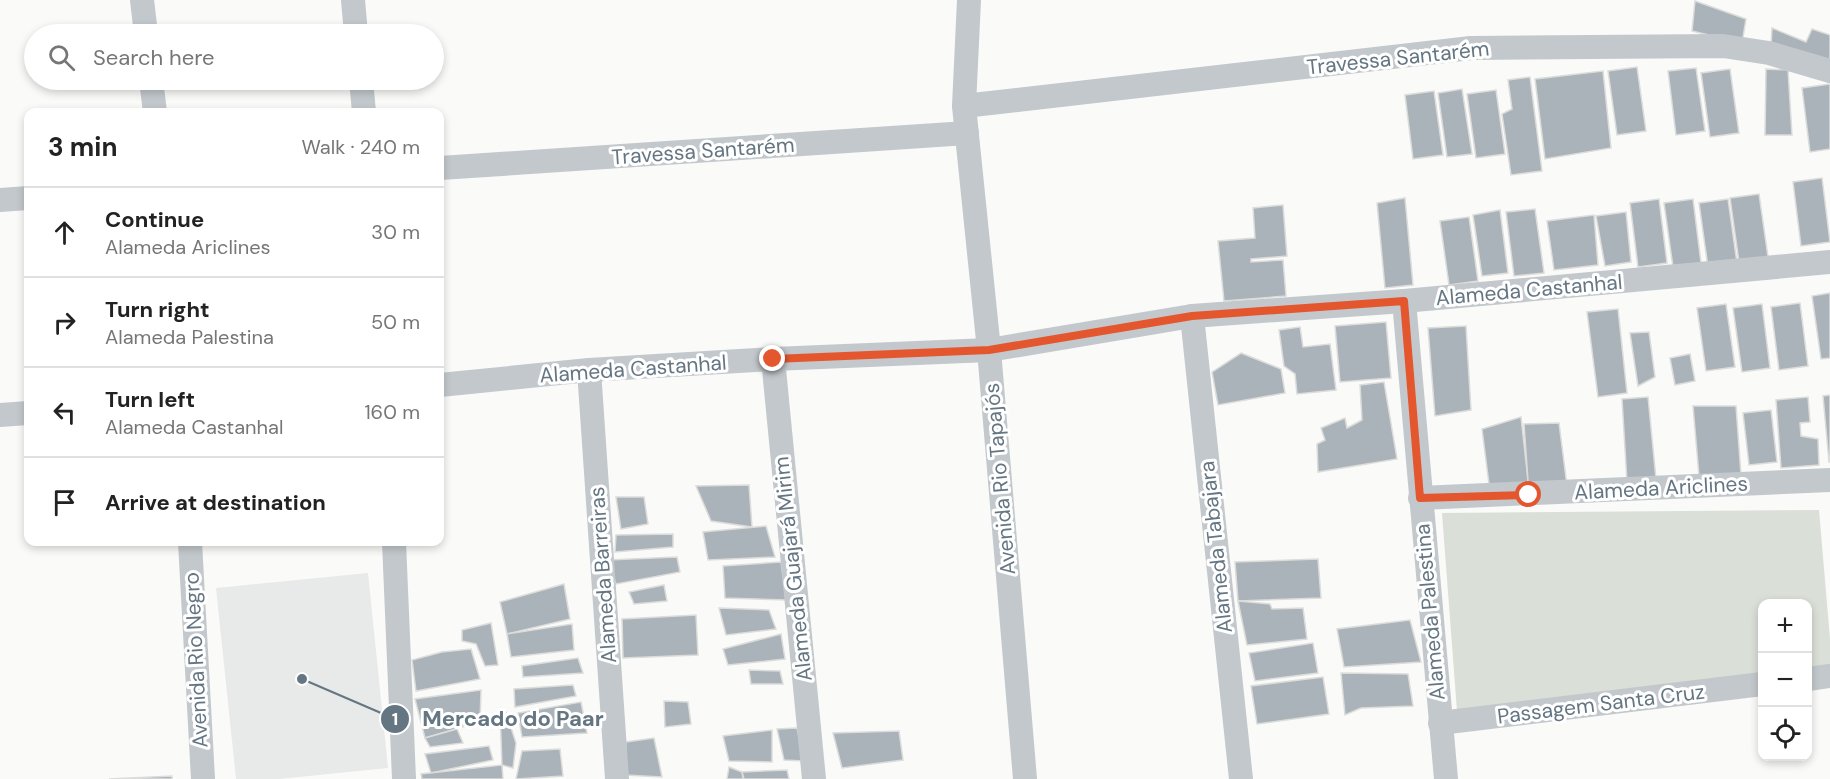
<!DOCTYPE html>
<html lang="en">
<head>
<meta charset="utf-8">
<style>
	body { margin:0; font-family:"DM Sans",sans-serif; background:#f6f6f6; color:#222 }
	.controls { position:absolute; right:18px; bottom:18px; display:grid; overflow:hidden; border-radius:12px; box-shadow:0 3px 9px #0003 }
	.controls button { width:54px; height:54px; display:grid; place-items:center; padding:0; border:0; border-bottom:2px solid #e0e0e0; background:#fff; color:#222; font:30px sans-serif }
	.stop { position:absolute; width:18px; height:18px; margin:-14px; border:4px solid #e4572e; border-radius:50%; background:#fff }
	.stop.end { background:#e4572e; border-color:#fff; box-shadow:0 2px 6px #0008 }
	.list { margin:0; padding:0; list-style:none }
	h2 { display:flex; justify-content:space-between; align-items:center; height:78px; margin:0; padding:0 24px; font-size:26px }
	h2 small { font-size:20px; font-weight:400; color:#767676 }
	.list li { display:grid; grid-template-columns:39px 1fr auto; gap:18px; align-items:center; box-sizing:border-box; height:90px; padding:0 24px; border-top:2px solid #e0e0e0 }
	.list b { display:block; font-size:22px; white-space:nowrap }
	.list p { margin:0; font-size:20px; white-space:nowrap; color:#767676 }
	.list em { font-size:20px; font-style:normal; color:#767676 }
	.icon { flex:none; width:33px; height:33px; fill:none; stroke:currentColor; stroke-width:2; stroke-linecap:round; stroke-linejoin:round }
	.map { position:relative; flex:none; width:1830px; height:779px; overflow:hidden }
	.search { position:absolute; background:#fff; box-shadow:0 3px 9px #0003; left:24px; top:24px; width:420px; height:66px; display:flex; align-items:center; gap:15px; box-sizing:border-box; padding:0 21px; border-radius:33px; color:#767676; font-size:22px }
	.panel { position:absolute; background:#fff; box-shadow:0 3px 9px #0003; left:24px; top:108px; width:420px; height:438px; border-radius:12px }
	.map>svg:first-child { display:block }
	.built { fill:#e8e9e9 }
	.green { fill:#dadfd7 }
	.building { fill:#aab3b9; stroke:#dcdcda; stroke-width:1.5 }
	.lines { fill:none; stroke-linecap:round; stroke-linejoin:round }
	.street { stroke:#c3c8cc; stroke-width:24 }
	.route { stroke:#e4572e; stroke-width:8 }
	.labels { text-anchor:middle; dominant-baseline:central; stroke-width:6; stroke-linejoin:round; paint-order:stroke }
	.street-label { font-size:21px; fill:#657683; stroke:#fff }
	.leader { fill:none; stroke:#657683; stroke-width:2 }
	.callout-dot { fill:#657683; stroke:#fff; stroke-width:2 }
	.mark-label { font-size:18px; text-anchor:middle; font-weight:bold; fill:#fff }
	.callout-label { font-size:22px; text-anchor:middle; font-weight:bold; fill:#657683; stroke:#fff; stroke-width:6; stroke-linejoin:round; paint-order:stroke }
</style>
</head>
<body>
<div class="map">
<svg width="1830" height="779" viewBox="0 0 1830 779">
	<rect width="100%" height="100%" fill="#fafaf8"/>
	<path class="built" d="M368,573L388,768L279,779H236L216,588Z"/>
	<path class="green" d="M1819,510L1830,639V669L1808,671V604H1762V677L1457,711L1442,513Z"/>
	<g class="building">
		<path d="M1695,1L1746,19L1742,43L1692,31Z"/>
		<path d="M1772,28L1806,42L1812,29L1830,35V57L1827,66L1771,45Z"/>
		<path d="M1637,67L1646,131L1617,135L1608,71Z"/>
		<path d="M1696,68L1705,131L1676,135L1668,71Z"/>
		<path d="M1730,69L1739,133L1710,137L1701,73Z"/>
		<path d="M1766,69L1788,70L1792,135H1765Z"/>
		<path d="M1603,71L1611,148L1545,159L1535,79Z"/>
		<path d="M1530,77L1542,171L1511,175L1502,114L1512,109L1508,80Z"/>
		<path d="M1830,84V149L1810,152L1802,88Z"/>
		<path d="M1462,89L1472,154L1447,157L1438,93Z"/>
		<path d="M1496,90L1505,154L1476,158L1467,94Z"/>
		<path d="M1434,91L1443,155L1413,159L1405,95Z"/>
		<path d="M1822,178L1830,242L1801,246L1793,182Z"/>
		<path d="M1759,194L1768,257L1739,262L1730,198Z"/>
		<path d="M1405,198L1413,285L1385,288L1377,203Z"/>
		<path d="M1659,199L1667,263L1638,267L1630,203Z"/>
		<path d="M1693,199L1701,263L1673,267L1664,203Z"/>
		<path d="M1728,199L1737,263L1708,267L1699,203Z"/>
		<path d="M1283,205L1287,256L1251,259V262L1283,260L1286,296L1224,301L1218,241L1255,238L1253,208Z"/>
		<path d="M1535,209L1544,273L1514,276L1506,212Z"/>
		<path d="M1500,210L1508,273L1482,276L1473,215Z"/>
		<path d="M1626,212L1631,262L1605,266L1596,216Z"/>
		<path d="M1594,215L1598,265L1554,270L1547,221Z"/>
		<path d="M1469,217L1478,281L1449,285L1440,221Z"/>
		<path d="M1830,293V358L1821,359L1812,296Z"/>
		<path d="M1800,303L1808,366L1779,370L1771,307Z"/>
		<path d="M1726,304L1735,367L1706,371L1697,308Z"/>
		<path d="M1762,304L1770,368L1742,372L1733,308Z"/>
		<path d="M1618,309L1627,393L1598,397L1587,312Z"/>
		<path d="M1386,322L1391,378L1340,382L1335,326Z"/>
		<path d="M1466,326L1471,410L1435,416L1428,328Z"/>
		<path d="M1300,327L1303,347L1330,344L1336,390L1297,394L1295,374L1284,366L1279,330Z"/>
		<path d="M1649,332L1655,377L1638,386L1630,333Z"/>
		<path d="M1241,353L1281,369L1285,393L1218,405L1212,372Z"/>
		<path d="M1690,354L1695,381L1675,385L1670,358Z"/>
		<path d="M1384,382L1397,459L1318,472L1317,444L1325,440L1321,428L1345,418L1347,428L1362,420L1360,385Z"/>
		<path d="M1830,395V462H1829L1823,396Z"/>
		<path d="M1648,397L1656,479L1627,482L1622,399Z"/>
		<path d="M1808,397L1810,422L1800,423L1801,436L1818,439L1819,465L1781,468L1776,400Z"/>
		<path d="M1693,406H1736L1741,475L1699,476Z"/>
		<path d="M1771,410L1777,462L1749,465L1743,413Z"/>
		<path d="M1521,417L1529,489L1490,492L1482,429Z"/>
		<path d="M1559,423L1567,486L1529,495L1524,424Z"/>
		<path d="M749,485L752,527L711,521L696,486Z"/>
		<path d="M616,497H644L648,524L621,529Z"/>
		<path d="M766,526L775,557L708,560L703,532Z"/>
		<path d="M673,534V547L615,552L616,535Z"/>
		<path d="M677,557L680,572L616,584L608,560Z"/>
		<path d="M1318,559L1321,598L1238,601L1235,562Z"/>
		<path d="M781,562L786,600L725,598L723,566Z"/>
		<path d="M564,584L570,619L507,634L500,602Z"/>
		<path d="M664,585L667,601L634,604L629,592Z"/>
		<path d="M1238,601L1270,604L1272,609L1303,608L1307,639L1247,645Z"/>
		<path d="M719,608L769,610L776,629L726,635Z"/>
		<path d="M696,615L698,655L623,658L622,619Z"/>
		<path d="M1410,620L1421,662L1344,667L1337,629Z"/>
		<path d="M491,623L498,665L485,666L476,644L462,641V630Z"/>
		<path d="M572,624L574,650L511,657L507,634Z"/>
		<path d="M781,634L785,659L728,665L723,649Z"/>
		<path d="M1313,643L1318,673L1255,681L1249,653Z"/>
		<path d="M471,649L480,679L416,691L412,660L442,652Z"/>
		<path d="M578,658L583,673L523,677L522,666Z"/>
		<path d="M749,670L780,671L783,684H751Z"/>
		<path d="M1341,673L1408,674L1413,706L1361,708L1345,715Z"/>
		<path d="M1323,677L1329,714L1257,724L1251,686Z"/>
		<path d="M573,685L576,696L515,707L514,689Z"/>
		<path d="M481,690L480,722L425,738L415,699Z"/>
		<path d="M664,701L688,702L691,724L665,727Z"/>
		<path d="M581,702L587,733L522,737L518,713Z"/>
		<path d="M500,711L506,712L516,743L513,768L502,765Z"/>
		<path d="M797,728L804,761L784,760L777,729Z"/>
		<path d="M457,729L463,743L430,747L425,738Z"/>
		<path d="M772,730V762L729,761L723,736Z"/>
		<path d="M899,731L903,760L842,768L833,733Z"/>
		<path d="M654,738L662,777L625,775L626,742Z"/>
		<path d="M489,746L493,760L431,773L425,754Z"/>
		<path d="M560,749L563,776L516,779L522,751Z"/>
		<path d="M502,765L503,779H422L421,774Z"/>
		<path d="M729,767L742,772L743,779H727Z"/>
		<path d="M787,770L789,779H744L742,772Z"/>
		<path d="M172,776V779H109Z"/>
	</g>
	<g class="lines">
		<g class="street">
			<path d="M142,0L146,34"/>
			<path d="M353,0L356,34"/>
			<path d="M969,0L964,106L989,350L1025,779"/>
			<path d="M151,80L155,112"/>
			<path d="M361,80L364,112"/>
			<path d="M964,106L1471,48L1723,46L1769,53L1830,71"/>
			<path d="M440,168L967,133"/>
			<path d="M0,200L28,198"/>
			<path d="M1404,301L1446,779"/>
			<path d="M1192,316L1241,779"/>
			<path d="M773,359L814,779"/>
			<path d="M589,370L617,779"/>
			<path d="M440,385L589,370L773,359L989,350L1192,316L1404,301L1830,262"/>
			<path d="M0,415L28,413"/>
			<path d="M1420,498L1830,480"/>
			<path d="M190,542L203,779"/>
			<path d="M394,542L404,779"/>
			<path d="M1808,679L1830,676"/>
			<path d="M1440,723L1762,684"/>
		</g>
	</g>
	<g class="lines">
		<path class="route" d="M773,359L989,350L1192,316L1404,301L1420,498L1529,495"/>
	</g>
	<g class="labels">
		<g class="street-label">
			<text transform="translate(1398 58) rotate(-6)">Travessa Santarém</text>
			<text transform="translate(703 151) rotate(-4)">Travessa Santarém</text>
			<text transform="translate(1529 290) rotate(-5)">Alameda Castanhal</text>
			<text transform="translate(633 369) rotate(-4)">Alameda Castanhal</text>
			<text transform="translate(1000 479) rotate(-95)">Avenida Rio Tapajós</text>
			<text transform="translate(1661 488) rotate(-3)">Alameda Ariclines</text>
			<text transform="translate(1216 547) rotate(-96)">Alameda Tabajara</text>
			<text transform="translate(793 569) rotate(-96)">Alameda Guajará Mirim</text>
			<text transform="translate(603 575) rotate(-94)">Alameda Barreiras</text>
			<text transform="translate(1430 612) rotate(-95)">Alameda Palestina</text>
			<text transform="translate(196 660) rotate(-93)">Avenida Rio Negro</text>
			<text transform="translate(1601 704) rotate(-7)">Passagem Santa Cruz</text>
		</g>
	</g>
	<path class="leader" d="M302 679L395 719"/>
	<g class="callout-dot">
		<circle cx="302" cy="679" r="6"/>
		<circle cx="395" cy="719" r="15"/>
	</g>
	<g class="mark-label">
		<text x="395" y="725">1</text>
	</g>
	<g class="callout-label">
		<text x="513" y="726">Mercado do Paar</text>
	</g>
</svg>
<div class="controls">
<button>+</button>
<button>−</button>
<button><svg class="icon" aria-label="locate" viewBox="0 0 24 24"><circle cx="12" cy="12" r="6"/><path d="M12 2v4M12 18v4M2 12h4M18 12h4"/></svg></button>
</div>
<div class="stop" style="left:1529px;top:495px"></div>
<div class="stop end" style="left:773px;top:359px"></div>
<div class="search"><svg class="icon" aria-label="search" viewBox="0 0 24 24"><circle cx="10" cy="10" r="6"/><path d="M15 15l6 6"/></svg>Search here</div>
<section class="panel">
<h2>3 min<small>Walk · 240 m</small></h2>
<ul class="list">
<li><svg class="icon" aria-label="ahead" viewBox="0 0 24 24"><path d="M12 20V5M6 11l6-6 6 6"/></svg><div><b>Continue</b><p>Alameda Ariclines</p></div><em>30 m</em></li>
<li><svg class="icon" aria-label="right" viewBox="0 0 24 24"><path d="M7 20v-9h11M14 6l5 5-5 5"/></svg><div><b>Turn right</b><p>Alameda Palestina</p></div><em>50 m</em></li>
<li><svg class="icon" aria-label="left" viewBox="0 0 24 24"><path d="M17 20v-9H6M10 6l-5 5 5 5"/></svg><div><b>Turn left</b><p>Alameda Castanhal</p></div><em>160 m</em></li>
<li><svg class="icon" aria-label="arrive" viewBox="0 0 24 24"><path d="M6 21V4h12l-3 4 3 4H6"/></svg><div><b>Arrive at destination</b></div></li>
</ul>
</section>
</div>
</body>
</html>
